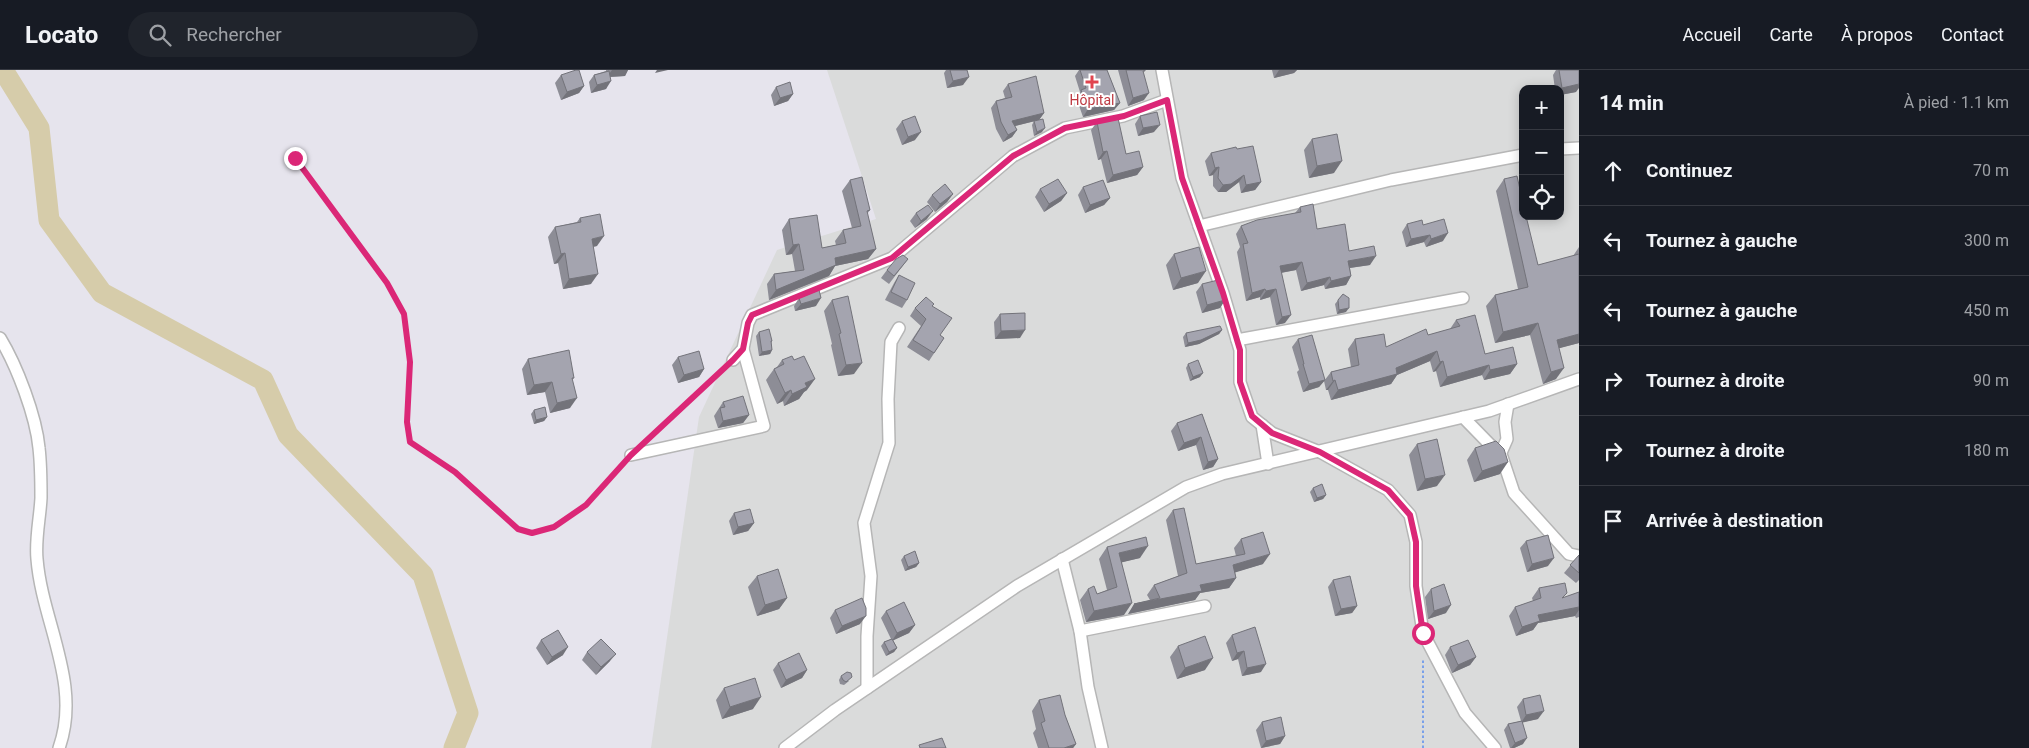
<!DOCTYPE html>
<html lang="fr">
<head>
<meta charset="utf-8">
<style>
	body { margin:0; font-family:Roboto,sans-serif; background:#20242c; color:#f1f3f6 }
	.controls { position:absolute; right:15px; top:15px; display:grid; overflow:hidden; border-radius:10px; box-shadow:0 2px 12px #0003 }
	.controls button { width:45px; height:45px; display:grid; place-items:center; padding:0; border:0; border-bottom:1px solid #363941; background:#171b24; color:#f1f3f6; font:25px sans-serif }
	.stop { position:absolute; width:15px; height:15px; margin:-11px; border:4px solid #db2777; border-radius:50%; background:#fff }
	.stop.end { background:#db2777; border-color:#fff; box-shadow:0 1px 5px #0008 }
	.list { margin:0; padding:0; list-style:none }
	h2 { display:flex; justify-content:space-between; align-items:center; height:65px; margin:0; padding:0 20px; font-size:21px }
	h2 small { font-size:16px; font-weight:400; color:#9ea1a6 }
	.list li { display:grid; grid-template-columns:32px 1fr auto; gap:15px; align-items:center; box-sizing:border-box; height:70px; padding:0 20px; border-top:1px solid #363941 }
	.list b { display:block; font-size:19px; white-space:nowrap }
	.list em { font-size:16px; font-style:normal; color:#9ea1a6 }
	.icon { flex:none; width:28px; height:28px; fill:none; stroke:currentColor; stroke-width:2; stroke-linecap:round; stroke-linejoin:round }
	.map { position:relative; flex:none; width:1579px; height:678px; overflow:hidden }
	header { display:flex; align-items:center; gap:30px; box-sizing:border-box; height:70px; padding:0 25px; background:#171b24; border-bottom:1px solid #363941 }
	header strong { font-size:24px }
	nav { display:flex; gap:28px; margin-inline-start:auto; font-size:18px }
	.search { width:350px; height:45px; background:#20242c; display:flex; align-items:center; gap:12px; box-sizing:border-box; padding:0 18px; border-radius:28px; color:#9ea1a6; font-size:19px }
	main { display:flex }
	aside { flex:1; background:#171b24 }
	.map>svg:first-child { display:block }
	.residential { fill:#dadbdb; fill-rule:evenodd }
	.lines { fill:none; stroke-linecap:round; stroke-linejoin:round }
	.river { stroke:#d6ccaa; stroke-width:21 }
	.minor-casing { stroke:#b6b6b6; stroke-width:14 }
	.path { stroke:#79a0ea; stroke-width:2; stroke-dasharray:2.5 2.5; stroke-linecap:butt }
	.minor { stroke:#fff; stroke-width:11 }
	.wall { fill:#8d8d96 }
	.shaded-wall { fill:#73737a }
	.building { fill:#a4a4af; stroke:#73737a }
	.route { stroke:#db2777; stroke-width:6 }
	.health-dot { fill:#e0444e; stroke:#fff; stroke-width:2 }
	.labels { text-anchor:middle; dominant-baseline:central; stroke-width:4; stroke-linejoin:round; paint-order:stroke }
	.health-label { font-size:14px; fill:#be3a42; stroke:#fff }
</style>
</head>
<body>
<header>
<strong>Locato</strong>
<div class="search"><svg class="icon" aria-label="search" viewBox="0 0 24 24"><circle cx="10" cy="10" r="6"/><path d="M15 15l6 6"/></svg>Rechercher</div>
<nav><a>Accueil</a><a>Carte</a><a>À propos</a><a>Contact</a></nav>
</header>
<main>
<div class="map">
<svg width="1579" height="678" viewBox="0 0 1579 678">
	<rect width="100%" height="100%" fill="#e6e4ed"/>
	<path class="residential" d="M827,0H1579V678H651L699,347L777,180L876,149ZM1523,19H1560V146H1523Z"/>
	<g class="lines">
		<path class="river" d="M3,0L39,58L49,150L102,223L263,310L288,365L423,505L468,643L454,678"/>
		<g class="minor-casing">
			<g id="minor">
				<path d="M1162,0L1182,108L1223,223L1240,280V312L1252,347L1272,363L1320,382L1388,420L1410,445L1416,472V516L1423,563L1465,643L1495,678"/>
				<path d="M1560,79L1579,78"/>
				<path d="M1199,156L1391,110L1523,85"/>
				<path d="M0,268C17,296 36,346 39,378C41,395 41,412 41,428C40,448 35,469 37,489C42,552 82,614 59,678"/>
				<path d="M1237,270L1463,228"/>
				<path d="M733,290L743,279L748,253L752,245L892,188L1013,86L1065,58L1123,46L1167,30"/>
				<path d="M1463,347L1502,387L1514,423L1569,484L1579,486"/>
				<path d="M1262,355L1268,394"/>
				<path d="M631,385L764,356L743,279"/>
				<path d="M1500,385L1507,369L1505,352L1508,334"/>
				<path d="M1062,489L1080,561L1088,617L1102,678"/>
				<path d="M1080,561L1205,536"/>
				<path d="M867,618V566L871,506L864,453L889,373L888,329L891,272L899,258"/>
				<path d="M785,678L835,640L1017,516L1186,417L1222,404L1489,341L1579,309"/>
			</g>
		</g>
		<g class="path">
			<path d="M295,88L387,213L404,244L410,291L407,351L410,371L455,402L518,459C523,460 529,463 533,462C571,459 601,419 624,393"/>
			<path d="M649,369L726,297"/>
			<path d="M1423,678V588"/>
		</g>
		<use href="#minor" class="minor"/>
	</g>
	<g class="wall">
		<path d="M606,0H628L625,6L610,7L606,19L591,23L589,12L594,5L606,1Z"/>
		<path d="M946,0H967L963,15L947,18L944,3Z"/>
		<path d="M1079,0H1107L1120,33L1114,40L1083,47L1076,27L1080,22L1075,6Z"/>
		<path d="M1118,0H1145L1143,2L1144,30L1128,36Z"/>
		<path d="M1272,0H1297L1294,3L1274,8Z"/>
		<path d="M1556,0H1579L1576,22L1560,25V19H1555L1553,5Z"/>
		<path d="M561,5L584,16L579,23L561,30L555,13Z"/>
		<path d="M1008,14L1044,43L1039,50L1015,56L1017,60L1012,67L1003,72L996,59L991,38L996,31L1005,28L1003,21Z"/>
		<path d="M776,17L793,24L788,31L774,36L771,25Z"/>
		<path d="M1140,46L1154,62L1138,66L1135,54Z"/>
		<path d="M902,51L915,70L902,75L896,59Z"/>
		<path d="M1034,51L1042,62L1034,66L1032,55Z"/>
		<path d="M1097,52L1126,84L1143,97L1137,105L1107,113L1101,89L1098,90L1091,60Z"/>
		<path d="M1312,69L1334,103L1309,108L1304,80Z"/>
		<path d="M1237,79L1261,112L1255,120L1241,123L1239,112L1226,122H1218L1213,116V105L1209,106L1205,91L1211,83Z"/>
		<path d="M1504,109L1538,195L1573,186L1579,177V273L1559,278L1556,309L1543,314L1530,265L1495,273L1486,236L1495,225L1518,219L1496,121Z"/>
		<path d="M850,110L870,140L867,144L876,179L868,189L835,196L829,206L769,230L767,214L774,204L795,201L792,184L786,185L782,160L789,149L822,178L836,175L835,171L843,160L852,158L842,121Z"/>
		<path d="M1083,117L1110,128L1104,135L1085,143L1078,125Z"/>
		<path d="M1040,119L1067,123L1061,131L1044,142L1035,127Z"/>
		<path d="M953,124L947,132L935,142L927,132L932,125Z"/>
		<path d="M1300,137L1317,159L1370,195L1350,198L1351,206L1346,215L1325,219L1324,215L1301,221L1296,200L1281,203L1285,253L1276,255L1270,227L1260,230V227L1246,231L1237,182L1240,177L1236,164L1241,156L1295,143Z"/>
		<path d="M916,143L927,149L915,158L910,151Z"/>
		<path d="M580,148L597,176L593,177L591,214L563,219L558,193L554,194L548,167L555,157L577,152Z"/>
		<path d="M1407,154L1443,171L1426,177L1424,172L1406,177L1402,162Z"/>
		<path d="M1174,184L1198,213L1173,220L1166,195Z"/>
		<path d="M908,189L889,214L881,208L887,200Z"/>
		<path d="M899,205L907,230L902,238L885,230L894,213Z"/>
		<path d="M1202,214L1225,230L1220,238L1202,243L1196,222Z"/>
		<path d="M1343,224L1346,242L1337,244L1335,234Z"/>
		<path d="M799,228L816,236L795,241L794,236Z"/>
		<path d="M832,230L854,304L838,306L831,275L832,274L824,241Z"/>
		<path d="M932,236L940,265L944,268L929,291L907,277L921,256L910,246L915,238Z"/>
		<path d="M1000,244L1020,268L995,269L994,252Z"/>
		<path d="M1456,250L1485,284L1517,294L1510,304L1484,310L1482,305L1440,317L1436,301L1433,302L1430,291L1397,305L1391,314L1331,330L1328,320H1326L1324,311L1331,302L1351,297L1348,279L1355,269L1386,277L1450,259Z"/>
		<path d="M1222,260L1219,264L1199,274L1185,277L1183,267L1186,263Z"/>
		<path d="M759,262L772,271L771,273L772,280L770,284L759,286L756,266Z"/>
		<path d="M1298,269L1325,310L1319,317L1303,322L1297,302L1299,300L1292,277Z"/>
		<path d="M678,287L704,299L699,307L678,313L672,295Z"/>
		<path d="M528,289L574,308L572,310L570,338L550,343L545,322L527,325L522,299Z"/>
		<path d="M782,290L807,320L804,322L799,329L784,336L783,331L777,334L766,310L774,299L777,297Z"/>
		<path d="M1188,294L1200,307L1190,311L1186,298Z"/>
		<path d="M723,332L749,345L743,353L718,358L714,346Z"/>
		<path d="M534,340L547,347L544,351L534,354L531,344Z"/>
		<path d="M1202,344L1218,389L1213,397L1203,400L1196,375L1178,381L1171,361L1177,353Z"/>
		<path d="M1417,374L1437,416L1417,421L1409,385Z"/>
		<path d="M1475,378L1500,404L1474,412L1467,390Z"/>
		<path d="M1313,418L1326,425L1323,429L1314,432L1310,422Z"/>
		<path d="M1173,440L1196,494L1236,486L1234,478L1241,469L1263,494L1235,502L1236,508L1229,518L1200,523L1195,530L1128,544L1150,530L1147,525L1154,515L1178,506L1166,450Z"/>
		<path d="M734,443L754,453L748,461L733,465L729,451Z"/>
		<path d="M1526,471L1548,496L1527,502L1520,478Z"/>
		<path d="M1107,477L1140,488L1122,492L1124,545L1086,552L1080,530L1088,519L1097,524L1107,520L1099,489Z"/>
		<path d="M1579,485V510L1576,513L1564,503Z"/>
		<path d="M904,486L919,493L916,497L905,501L901,490Z"/>
		<path d="M757,506L787,528L779,539L757,546L748,517Z"/>
		<path d="M1333,510L1357,536L1352,543L1335,546L1328,517Z"/>
		<path d="M1539,518L1563,528L1579,522V547L1576,548L1575,546L1538,553L1533,560L1516,566L1509,546L1515,537L1533,531L1532,528Z"/>
		<path d="M1431,519L1446,543L1428,549L1425,527Z"/>
		<path d="M835,540L860,554L836,564L830,548Z"/>
		<path d="M886,541L915,555L909,563L893,570L897,578L894,582L886,586L881,576L884,572L891,569L881,548Z"/>
		<path d="M1232,565L1261,602L1242,606L1238,589L1232,591L1226,573Z"/>
		<path d="M541,570L563,585L547,595L536,578Z"/>
		<path d="M1178,576L1205,600L1177,609L1170,587Z"/>
		<path d="M1450,577L1476,587L1470,595L1452,603L1445,585Z"/>
		<path d="M587,582L610,591L596,605L582,590Z"/>
		<path d="M778,593L807,600L802,608L781,618L773,600Z"/>
		<path d="M841,606L849,611L844,615L840,614L839,610Z"/>
		<path d="M724,618L753,639L722,649L716,630Z"/>
		<path d="M1523,629L1538,649L1523,652V674L1514,678H1510L1504,660L1508,654L1521,651L1517,637Z"/>
		<path d="M1039,630L1065,645L1076,674L1073,678H1038L1033,663L1036,659L1032,641Z"/>
		<path d="M1262,652L1285,666L1280,674L1261,678L1256,660Z"/>
	</g>
	<g class="shaded-wall">
		<path d="M612,0H628L625,6L607,7Z"/>
		<path d="M657,0H668L655,3Z"/>
		<path d="M1279,0H1297L1294,3L1274,8Z"/>
		<path d="M969,7L963,15L947,18L953,11Z"/>
		<path d="M611,11L606,19L591,23L597,15Z"/>
		<path d="M1579,14V18L1576,22L1560,25V20L1562,18Z"/>
		<path d="M584,16L579,23L561,30L567,22Z"/>
		<path d="M1149,23L1144,30L1128,36L1133,28Z"/>
		<path d="M793,24L788,31L774,36L780,28Z"/>
		<path d="M1120,33L1114,40L1083,47L1088,39Z"/>
		<path d="M1044,43L1039,50L1007,58L1012,51Z"/>
		<path d="M1160,55L1154,62L1138,66L1143,58Z"/>
		<path d="M1045,58L1042,62L1034,66L1037,62Z"/>
		<path d="M1017,60L1012,67L1003,72L1008,65Z"/>
		<path d="M921,62L915,70L902,75L908,67Z"/>
		<path d="M1107,81L1101,89L1098,90L1103,82Z"/>
		<path d="M1342,91L1334,103L1309,108L1317,96Z"/>
		<path d="M1143,97L1137,105L1107,113L1113,105Z"/>
		<path d="M1219,97L1213,105L1209,106L1215,98Z"/>
		<path d="M1244,105L1239,112L1226,122H1218L1223,115Z"/>
		<path d="M1261,112L1255,120L1241,123L1246,115Z"/>
		<path d="M1067,123L1061,131L1044,142L1049,134Z"/>
		<path d="M953,124L947,132L935,142L940,134Z"/>
		<path d="M1110,128L1104,135L1085,143L1090,135Z"/>
		<path d="M933,141L927,149L915,158L921,151Z"/>
		<path d="M1448,163L1443,171L1426,177L1431,169Z"/>
		<path d="M1430,165L1424,172L1406,177L1411,169Z"/>
		<path d="M604,166L597,176L585,178L592,169Z"/>
		<path d="M799,174L792,184L786,185L793,175Z"/>
		<path d="M876,179L868,189L835,196L829,206L769,230L776,220L835,188Z"/>
		<path d="M565,183L558,193L554,194L561,184Z"/>
		<path d="M1376,186L1370,195L1342,199L1348,191Z"/>
		<path d="M1302,192L1296,200L1274,204L1280,196Z"/>
		<path d="M1206,201L1198,213L1173,220L1181,208Z"/>
		<path d="M598,204L591,214L563,219L569,209Z"/>
		<path d="M1351,206L1346,215L1325,219L1331,211Z"/>
		<path d="M1330,207L1324,215L1301,221L1307,213Z"/>
		<path d="M1265,219L1260,227L1246,231L1252,223Z"/>
		<path d="M1276,219L1270,227L1260,230L1266,221Z"/>
		<path d="M821,228L816,236L795,241L801,234Z"/>
		<path d="M1225,230L1220,238L1202,243L1207,235Z"/>
		<path d="M1349,238L1346,242L1337,244L1339,240Z"/>
		<path d="M1291,245L1285,253L1276,255L1282,247Z"/>
		<path d="M1538,253L1530,265L1495,273L1503,262Z"/>
		<path d="M1025,260L1020,268L995,269L1001,261Z"/>
		<path d="M1222,260L1219,264L1199,274L1185,277L1188,273Z"/>
		<path d="M1579,264V273L1549,281L1557,270Z"/>
		<path d="M772,280L770,284L759,286L762,282Z"/>
		<path d="M1437,281L1430,291L1397,305L1391,314L1331,330L1338,320L1396,298Z"/>
		<path d="M1443,291L1436,301L1433,302L1440,292Z"/>
		<path d="M862,293L854,304L838,306L846,295Z"/>
		<path d="M1517,294L1510,304L1484,310L1490,300Z"/>
		<path d="M1489,295L1482,305L1440,317L1447,307Z"/>
		<path d="M1564,298L1556,309L1543,314L1551,302Z"/>
		<path d="M704,299L699,307L678,313L684,305Z"/>
		<path d="M1203,303L1200,307L1190,311L1193,307Z"/>
		<path d="M815,309L807,320L804,322L799,329L784,336L792,324L805,313Z"/>
		<path d="M1325,310L1319,317L1303,322L1309,314Z"/>
		<path d="M1335,310L1328,320H1326L1333,311Z"/>
		<path d="M552,312L545,322L527,325L534,315Z"/>
		<path d="M791,320L783,331L777,334L785,323Z"/>
		<path d="M577,328L570,338L550,343L557,333Z"/>
		<path d="M749,345L743,353L718,358L723,351Z"/>
		<path d="M547,347L544,351L534,354L536,350Z"/>
		<path d="M1201,367L1196,375L1178,381L1184,373Z"/>
		<path d="M1218,389L1213,397L1203,400L1208,392Z"/>
		<path d="M1508,392L1500,404L1474,412L1482,401Z"/>
		<path d="M1445,405L1437,416L1417,421L1425,409Z"/>
		<path d="M1326,425L1323,429L1314,432L1317,428Z"/>
		<path d="M754,453L748,461L733,465L738,457Z"/>
		<path d="M1148,476L1140,488L1111,495L1119,483Z"/>
		<path d="M1270,484L1263,494L1227,505L1233,495Z"/>
		<path d="M1554,488L1548,496L1527,502L1532,494Z"/>
		<path d="M919,493L916,497L905,501L908,497Z"/>
		<path d="M1236,508L1229,518L1200,523L1195,530L1128,544L1134,534L1196,522L1200,515Z"/>
		<path d="M787,528L779,539L757,546L765,535Z"/>
		<path d="M1132,533L1124,545L1086,552L1094,541Z"/>
		<path d="M1451,535L1446,543L1428,549L1434,541Z"/>
		<path d="M1357,536L1352,543L1335,546L1341,539Z"/>
		<path d="M1579,537V540L1575,546L1538,553L1533,560L1516,566L1522,557L1538,545Z"/>
		<path d="M866,546L860,554L836,564L842,556Z"/>
		<path d="M915,555L909,563L892,571L897,563Z"/>
		<path d="M568,577L563,585L547,595L552,587Z"/>
		<path d="M897,578L894,582L886,586L889,582Z"/>
		<path d="M1244,581L1238,589L1232,591L1237,583Z"/>
		<path d="M616,584L610,591L596,605L601,597Z"/>
		<path d="M1476,587L1470,595L1452,603L1458,595Z"/>
		<path d="M1213,588L1205,600L1177,609L1185,598Z"/>
		<path d="M1266,594L1261,602L1242,606L1247,598Z"/>
		<path d="M807,600L802,608L781,618L786,610Z"/>
		<path d="M761,627L753,639L722,649L730,637Z"/>
		<path d="M1544,641L1538,649L1521,653L1526,645Z"/>
		<path d="M1285,666L1280,674L1261,678L1266,671Z"/>
		<path d="M1527,668L1523,674L1514,678H1511L1515,673Z"/>
		<path d="M1076,674L1073,678H1064Z"/>
	</g>
	<g class="building">
		<path d="M576,0H579L584,16L567,22L561,5Z"/>
		<path d="M950,0H967L969,7L953,11Z"/>
		<path d="M1080,0H1107L1120,33L1088,39L1081,20L1086,18Z"/>
		<path d="M1126,0H1145V1H1143L1149,23L1133,28Z"/>
		<path d="M1559,0H1579V14L1562,18Z"/>
		<path d="M609,1L611,11L597,15L594,5Z"/>
		<path d="M1036,6L1044,43L1012,51L1017,60L1008,65L1001,52L996,31L1012,27L1008,14Z"/>
		<path d="M790,12L793,24L780,28L776,17Z"/>
		<path d="M1157,42L1160,55L1143,58L1140,46Z"/>
		<path d="M915,46L921,62L908,67L902,51Z"/>
		<path d="M1118,48L1126,84L1139,81L1143,97L1113,105L1107,81L1103,82L1097,52Z"/>
		<path d="M1043,49L1045,58L1037,62L1034,51Z"/>
		<path d="M1337,64L1342,91L1317,96L1312,69Z"/>
		<path d="M1253,76L1261,112L1246,115L1244,105L1231,114L1223,115L1218,108L1219,97L1215,98L1211,83L1236,77L1237,79Z"/>
		<path d="M1517,106L1523,133V146H1526L1538,195L1579,184V264L1557,270L1564,298L1551,302L1538,253L1503,262L1495,225L1528,217L1504,109Z"/>
		<path d="M862,107L870,140L867,141L876,179L835,188L836,195L776,220L774,204L804,200L799,174L793,175L789,149L817,145L822,178L846,173L843,160L861,156L850,110Z"/>
		<path d="M1058,109L1067,123L1049,134L1040,119Z"/>
		<path d="M1103,110L1110,128L1090,135L1083,117Z"/>
		<path d="M945,114L953,124L940,134L932,125Z"/>
		<path d="M1313,134L1317,159L1345,154L1349,181L1374,176L1376,186L1348,191L1351,206L1331,211L1330,207L1307,213L1302,192L1280,196L1291,245L1282,247L1276,219L1266,221L1265,219L1252,223L1243,174L1248,173L1241,156L1257,150L1301,142L1300,137Z"/>
		<path d="M928,135L933,141L921,151L916,143Z"/>
		<path d="M600,144L604,166L592,169L598,204L569,209L565,183L561,184L555,157L581,152L580,148Z"/>
		<path d="M1444,149L1448,163L1431,169L1430,165L1411,169L1407,154L1422,150L1423,155Z"/>
		<path d="M1199,177L1206,201L1181,208L1174,184Z"/>
		<path d="M903,185L908,189L894,206L887,200L896,189Z"/>
		<path d="M899,205L915,213L907,230L891,222Z"/>
		<path d="M1218,210L1225,230L1207,235L1202,214Z"/>
		<path d="M819,220L821,228L801,234L799,228Z"/>
		<path d="M1343,224L1349,228V238L1339,240L1338,230Z"/>
		<path d="M848,226L862,293L846,295L839,264L841,263L832,230Z"/>
		<path d="M926,227L934,234L932,236L952,248L940,265L944,268L934,283L913,270L926,249L915,238Z"/>
		<path d="M1025,243V260L1001,261L1000,244Z"/>
		<path d="M1475,245L1485,284L1513,277L1517,294L1490,300L1489,295L1447,307L1443,291L1440,292L1437,281L1396,298L1397,304L1338,320L1335,310L1333,311L1331,302L1359,295L1355,269L1384,264L1386,277L1426,259L1428,265L1460,256L1456,250Z"/>
		<path d="M1220,256L1222,260L1201,270L1188,273L1186,263Z"/>
		<path d="M769,259L772,271H771L772,280L762,282L759,262Z"/>
		<path d="M1312,265L1325,310L1309,314L1303,294H1304L1298,269Z"/>
		<path d="M569,280L574,308H572L577,328L557,333L552,312L534,315L528,289Z"/>
		<path d="M699,281L704,299L684,305L678,287Z"/>
		<path d="M792,286L794,290L804,286L815,309L805,313L807,317L792,324L791,320L785,323L774,299L784,294L782,290Z"/>
		<path d="M1198,290L1203,303L1193,307L1188,294Z"/>
		<path d="M743,326L749,345L723,351L720,338L725,337L723,332Z"/>
		<path d="M545,337L547,347L536,350L534,340Z"/>
		<path d="M1202,344L1218,389L1208,392L1201,367L1184,373L1177,353Z"/>
		<path d="M1437,369L1445,405L1425,409L1417,374Z"/>
		<path d="M1496,371L1504,379L1508,392L1482,401L1475,378Z"/>
		<path d="M1322,414L1326,425L1317,428L1313,418Z"/>
		<path d="M1184,438L1196,494L1245,484L1241,469L1263,462L1270,484L1233,495L1236,508L1200,515L1202,521L1134,534L1160,528L1154,515L1187,503L1173,440Z"/>
		<path d="M750,439L754,453L738,457L734,443Z"/>
		<path d="M1548,465L1554,488L1532,494L1526,471Z"/>
		<path d="M1146,467L1148,476L1119,483L1132,533L1094,541L1088,519L1094,516L1097,524L1117,517L1107,477Z"/>
		<path d="M915,481L919,493L908,497L904,486Z"/>
		<path d="M1579,485V503L1570,495Z"/>
		<path d="M778,499L787,528L765,535L757,506Z"/>
		<path d="M1350,506L1357,536L1341,539L1333,510Z"/>
		<path d="M1565,513L1567,523L1562,528L1579,522V537L1538,545L1540,551L1522,557L1515,537L1541,528L1539,518Z"/>
		<path d="M1444,514L1451,535L1434,541L1431,519Z"/>
		<path d="M862,528L866,538V546L842,556L835,540Z"/>
		<path d="M904,532L915,555L897,563L886,541Z"/>
		<path d="M1255,557L1266,594L1247,598L1244,581L1237,583L1232,565Z"/>
		<path d="M558,560L568,577L552,587L541,570Z"/>
		<path d="M1205,566L1213,588L1185,598L1178,576Z"/>
		<path d="M601,569L616,584L601,597L587,582Z"/>
		<path d="M892,569L897,578L889,582L884,572Z"/>
		<path d="M1468,570L1476,587L1458,595L1450,577Z"/>
		<path d="M799,583L807,600L786,610L778,593Z"/>
		<path d="M847,602L851,603L852,607L846,612L843,610L841,606Z"/>
		<path d="M755,608L761,627L730,637L724,618Z"/>
		<path d="M1060,625L1065,645L1076,674L1064,678H1049L1041,653L1045,651L1039,630Z"/>
		<path d="M1540,625L1544,641L1526,645L1523,629Z"/>
		<path d="M1281,647L1285,666L1266,671L1262,652Z"/>
		<path d="M1522,651L1527,668L1515,673L1508,654Z"/>
		<path d="M942,668L946,678H920L919,675Z"/>
	</g>
	<g class="lines">
		<path class="route" d="M295,88L387,213L404,244L410,292L407,352L410,372L455,402L518,459L532,463L554,457L586,435L631,385L733,290L743,279L748,253L752,245L892,188L1013,86L1065,58L1124,46L1167,30L1182,108L1223,223L1237,270L1240,280V312L1252,346L1272,363L1320,382L1388,420L1410,445L1416,472V516L1423,563"/>
	</g>
	<path class="health-dot" d="M1089.5 4.5h5v5h5v5h-5v5h-5v-5h-5v-5h5z"/>
	<g class="labels">
		<g class="health-label">
			<text x="1092" y="30">Hôpital</text>
		</g>
	</g>
</svg>
<div class="controls">
<button>+</button>
<button>−</button>
<button><svg class="icon" aria-label="locate" viewBox="0 0 24 24"><circle cx="12" cy="12" r="6"/><path d="M12 2v4M12 18v4M2 12h4M18 12h4"/></svg></button>
</div>
<div class="stop" style="left:1423px;top:563px"></div>
<div class="stop end" style="left:295px;top:88px"></div>
</div>
<aside>
<h2>14 min<small>À pied · 1.1 km</small></h2>
<ul class="list">
<li><svg class="icon" aria-label="ahead" viewBox="0 0 24 24"><path d="M12 20V5M6 11l6-6 6 6"/></svg><div><b>Continuez</b></div><em>70 m</em></li>
<li><svg class="icon" aria-label="left" viewBox="0 0 24 24"><path d="M17 20v-9H6M10 6l-5 5 5 5"/></svg><div><b>Tournez à gauche</b></div><em>300 m</em></li>
<li><svg class="icon" aria-label="left" viewBox="0 0 24 24"><path d="M17 20v-9H6M10 6l-5 5 5 5"/></svg><div><b>Tournez à gauche</b></div><em>450 m</em></li>
<li><svg class="icon" aria-label="right" viewBox="0 0 24 24"><path d="M7 20v-9h11M14 6l5 5-5 5"/></svg><div><b>Tournez à droite</b></div><em>90 m</em></li>
<li><svg class="icon" aria-label="right" viewBox="0 0 24 24"><path d="M7 20v-9h11M14 6l5 5-5 5"/></svg><div><b>Tournez à droite</b></div><em>180 m</em></li>
<li><svg class="icon" aria-label="arrive" viewBox="0 0 24 24"><path d="M6 21V4h12l-3 4 3 4H6"/></svg><div><b>Arrivée à destination</b></div></li>
</ul>
</aside>
</main>
</body>
</html>
